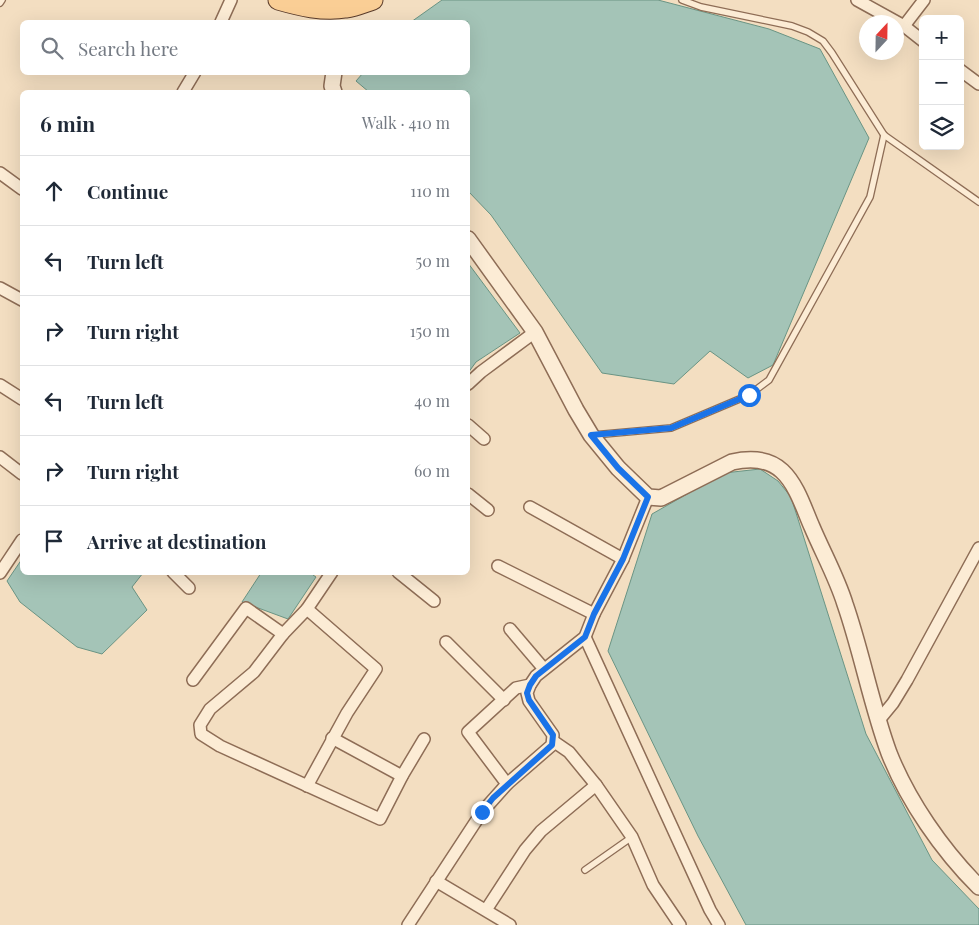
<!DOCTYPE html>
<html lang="en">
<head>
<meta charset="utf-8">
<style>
	body { margin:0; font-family:"Playfair Display",serif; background:#f6f6f7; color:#1f2937 }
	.controls { position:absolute; right:15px; top:15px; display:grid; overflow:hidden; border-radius:8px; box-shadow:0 5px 20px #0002 }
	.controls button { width:45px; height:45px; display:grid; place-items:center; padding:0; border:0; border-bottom:1px solid #e0e1e3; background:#fff; color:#1f2937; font:25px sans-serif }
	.compass { position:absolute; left:859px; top:15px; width:45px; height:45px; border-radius:50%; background:#fff; box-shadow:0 5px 20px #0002; rotate:22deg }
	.stop { position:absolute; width:15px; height:15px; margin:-11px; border:4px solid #1a73e8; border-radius:50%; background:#fff }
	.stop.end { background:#1a73e8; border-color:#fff; box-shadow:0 1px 5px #0008 }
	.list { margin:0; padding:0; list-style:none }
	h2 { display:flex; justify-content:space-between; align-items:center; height:65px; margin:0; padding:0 20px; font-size:21px }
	h2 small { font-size:16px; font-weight:400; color:#747a83 }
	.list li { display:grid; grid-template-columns:32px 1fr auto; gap:15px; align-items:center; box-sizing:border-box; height:70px; padding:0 20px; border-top:1px solid #e0e1e3 }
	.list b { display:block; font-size:19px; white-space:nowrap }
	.list em { font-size:16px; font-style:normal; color:#747a83 }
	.icon { flex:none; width:28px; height:28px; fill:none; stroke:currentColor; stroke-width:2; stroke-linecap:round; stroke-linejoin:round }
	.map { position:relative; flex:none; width:979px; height:925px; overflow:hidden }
	.search { position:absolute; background:#fff; box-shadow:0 5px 20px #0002; left:20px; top:20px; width:450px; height:55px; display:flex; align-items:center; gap:12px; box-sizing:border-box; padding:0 18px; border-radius:8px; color:#747a83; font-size:19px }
	.panel { position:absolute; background:#fff; box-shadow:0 5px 20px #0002; left:20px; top:90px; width:450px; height:485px; border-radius:8px }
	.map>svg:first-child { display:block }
	.water { fill:#a4c4b7; stroke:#6a9484 }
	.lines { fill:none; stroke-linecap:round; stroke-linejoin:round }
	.service-casing { stroke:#8e6d56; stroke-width:8 }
	.minor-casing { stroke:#8e6d56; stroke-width:14 }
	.tertiary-casing { stroke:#8e6d56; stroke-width:18 }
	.primary-casing { stroke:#5b3c2b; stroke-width:21 }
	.service { stroke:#fcecd5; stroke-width:5.5 }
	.minor { stroke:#fcecd5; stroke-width:11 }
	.tertiary { stroke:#fcecd5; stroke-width:15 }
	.primary { stroke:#face95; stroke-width:19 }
	.route { stroke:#1a73e8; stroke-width:6 }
</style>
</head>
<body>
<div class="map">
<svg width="979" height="925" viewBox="0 0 979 925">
	<rect width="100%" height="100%" fill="#f3dec1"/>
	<g class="water">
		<path d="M442,0H658L769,29L820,49L869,138L773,365L748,378L710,351L674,384L602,373L491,215L468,191V92H369L356,81L363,73L468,72V22H411Z"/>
		<path d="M468,263L520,333L476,362L468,373Z"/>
		<path d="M760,469L778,481L791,497L866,734L932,860L979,909V925H746L698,836L608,651L652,514L724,473Z"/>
		<path d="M22,559V572L143,573L132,587L147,610L102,654L77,647L20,602L7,581Z"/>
		<path d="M261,573H314L313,575L316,577L288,619L242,602Z"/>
	</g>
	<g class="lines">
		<g class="service-casing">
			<g id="service">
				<path d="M682,0L701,7L792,26L808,32L823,41L832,53L884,135L979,202"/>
				<path d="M0,3L2,0"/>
				<path d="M593,435L671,428L749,395L769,380L870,197L884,135"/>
				<path d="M585,870L632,837"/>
			</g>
		</g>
		<g class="minor-casing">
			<g id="minor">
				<path d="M857,0L904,26L923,41"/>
				<path d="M221,22L231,0"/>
				<path d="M904,26L924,0"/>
				<path d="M960,70L979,84"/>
				<path d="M183,92L195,72"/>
				<path d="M0,173L22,189"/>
				<path d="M0,288L22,300"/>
				<path d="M468,384L481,372L535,332"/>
				<path d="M0,385L22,399"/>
				<path d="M468,425L484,439"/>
				<path d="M0,457L22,474"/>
				<path d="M468,494L488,510"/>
				<path d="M530,507L623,559"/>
				<path d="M498,566L594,614"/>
				<path d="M173,572L189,588"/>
				<path d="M398,572L434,601"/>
				<path d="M0,573L22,540"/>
				<path d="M307,609L283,634L254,672L210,709L200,725L201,734L220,746L380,819L402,776L424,739"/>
				<path d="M510,629L544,669"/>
				<path d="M585,637L710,910L719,925"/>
				<path d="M446,642L504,700"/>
				<path d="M193,680L246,608L283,634"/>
				<path d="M879,720L893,703L907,680L979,548"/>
				<path d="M332,738L402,776"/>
				<path d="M553,741L569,752L596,785L632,837L653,885L680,925"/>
				<path d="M507,784L468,732L516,688L530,685"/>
				<path d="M307,786L347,713L376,669L307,609L332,572"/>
				<path d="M436,881L510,925"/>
				<path d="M486,910L525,850L541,831L596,785"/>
				<path d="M408,925L482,812L507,784L552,745L553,735L529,701L527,693L530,685L536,676L585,637L594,614L623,559L648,497"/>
			</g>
		</g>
		<g class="tertiary-casing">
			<g id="tertiary">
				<path d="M334,72L332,86L334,92"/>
				<path d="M468,239L535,332L576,410L591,435L618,468L648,497L661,498L732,462C750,458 768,458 782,471C797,485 804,509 812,527C823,553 837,578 845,604C862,653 871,704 889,753C908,801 942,850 979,887"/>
			</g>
		</g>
		<g class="primary-casing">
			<path id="primary" d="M278,0C299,6 323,12 346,8C355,7 364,3 373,0"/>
		</g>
		<use href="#service" class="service"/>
		<use href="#minor" class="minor"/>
		<use href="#tertiary" class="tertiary"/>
		<use href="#primary" class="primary"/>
	</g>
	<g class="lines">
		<path class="route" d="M482,812L493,798L552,745L553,735L529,700L527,693L530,685L536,676L585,637L594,614L623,559L648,497L618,468L591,435L671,428L749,395"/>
	</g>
</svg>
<div class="controls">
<button>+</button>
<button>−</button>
<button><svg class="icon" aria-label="layers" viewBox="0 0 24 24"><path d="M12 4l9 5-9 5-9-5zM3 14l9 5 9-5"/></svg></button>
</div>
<svg class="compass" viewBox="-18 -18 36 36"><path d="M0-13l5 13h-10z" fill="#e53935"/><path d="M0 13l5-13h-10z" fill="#747a83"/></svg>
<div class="stop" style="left:749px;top:395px"></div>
<div class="stop end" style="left:482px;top:812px"></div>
<div class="search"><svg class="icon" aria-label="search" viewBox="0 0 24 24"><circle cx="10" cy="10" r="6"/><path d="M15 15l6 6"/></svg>Search here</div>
<section class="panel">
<h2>6 min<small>Walk · 410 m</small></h2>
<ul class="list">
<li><svg class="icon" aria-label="ahead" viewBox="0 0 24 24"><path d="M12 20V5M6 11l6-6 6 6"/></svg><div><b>Continue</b></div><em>110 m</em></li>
<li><svg class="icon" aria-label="left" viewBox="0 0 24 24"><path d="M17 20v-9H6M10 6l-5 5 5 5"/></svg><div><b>Turn left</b></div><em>50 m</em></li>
<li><svg class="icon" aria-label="right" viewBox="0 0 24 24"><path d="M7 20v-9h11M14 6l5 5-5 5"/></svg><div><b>Turn right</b></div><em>150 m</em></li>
<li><svg class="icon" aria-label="left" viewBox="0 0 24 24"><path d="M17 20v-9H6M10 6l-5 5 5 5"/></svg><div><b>Turn left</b></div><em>40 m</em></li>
<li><svg class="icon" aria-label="right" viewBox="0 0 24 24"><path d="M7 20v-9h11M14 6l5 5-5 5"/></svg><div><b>Turn right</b></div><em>60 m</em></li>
<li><svg class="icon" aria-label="arrive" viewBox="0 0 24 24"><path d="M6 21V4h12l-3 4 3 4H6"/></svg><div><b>Arrive at destination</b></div></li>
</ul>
</section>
</div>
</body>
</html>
